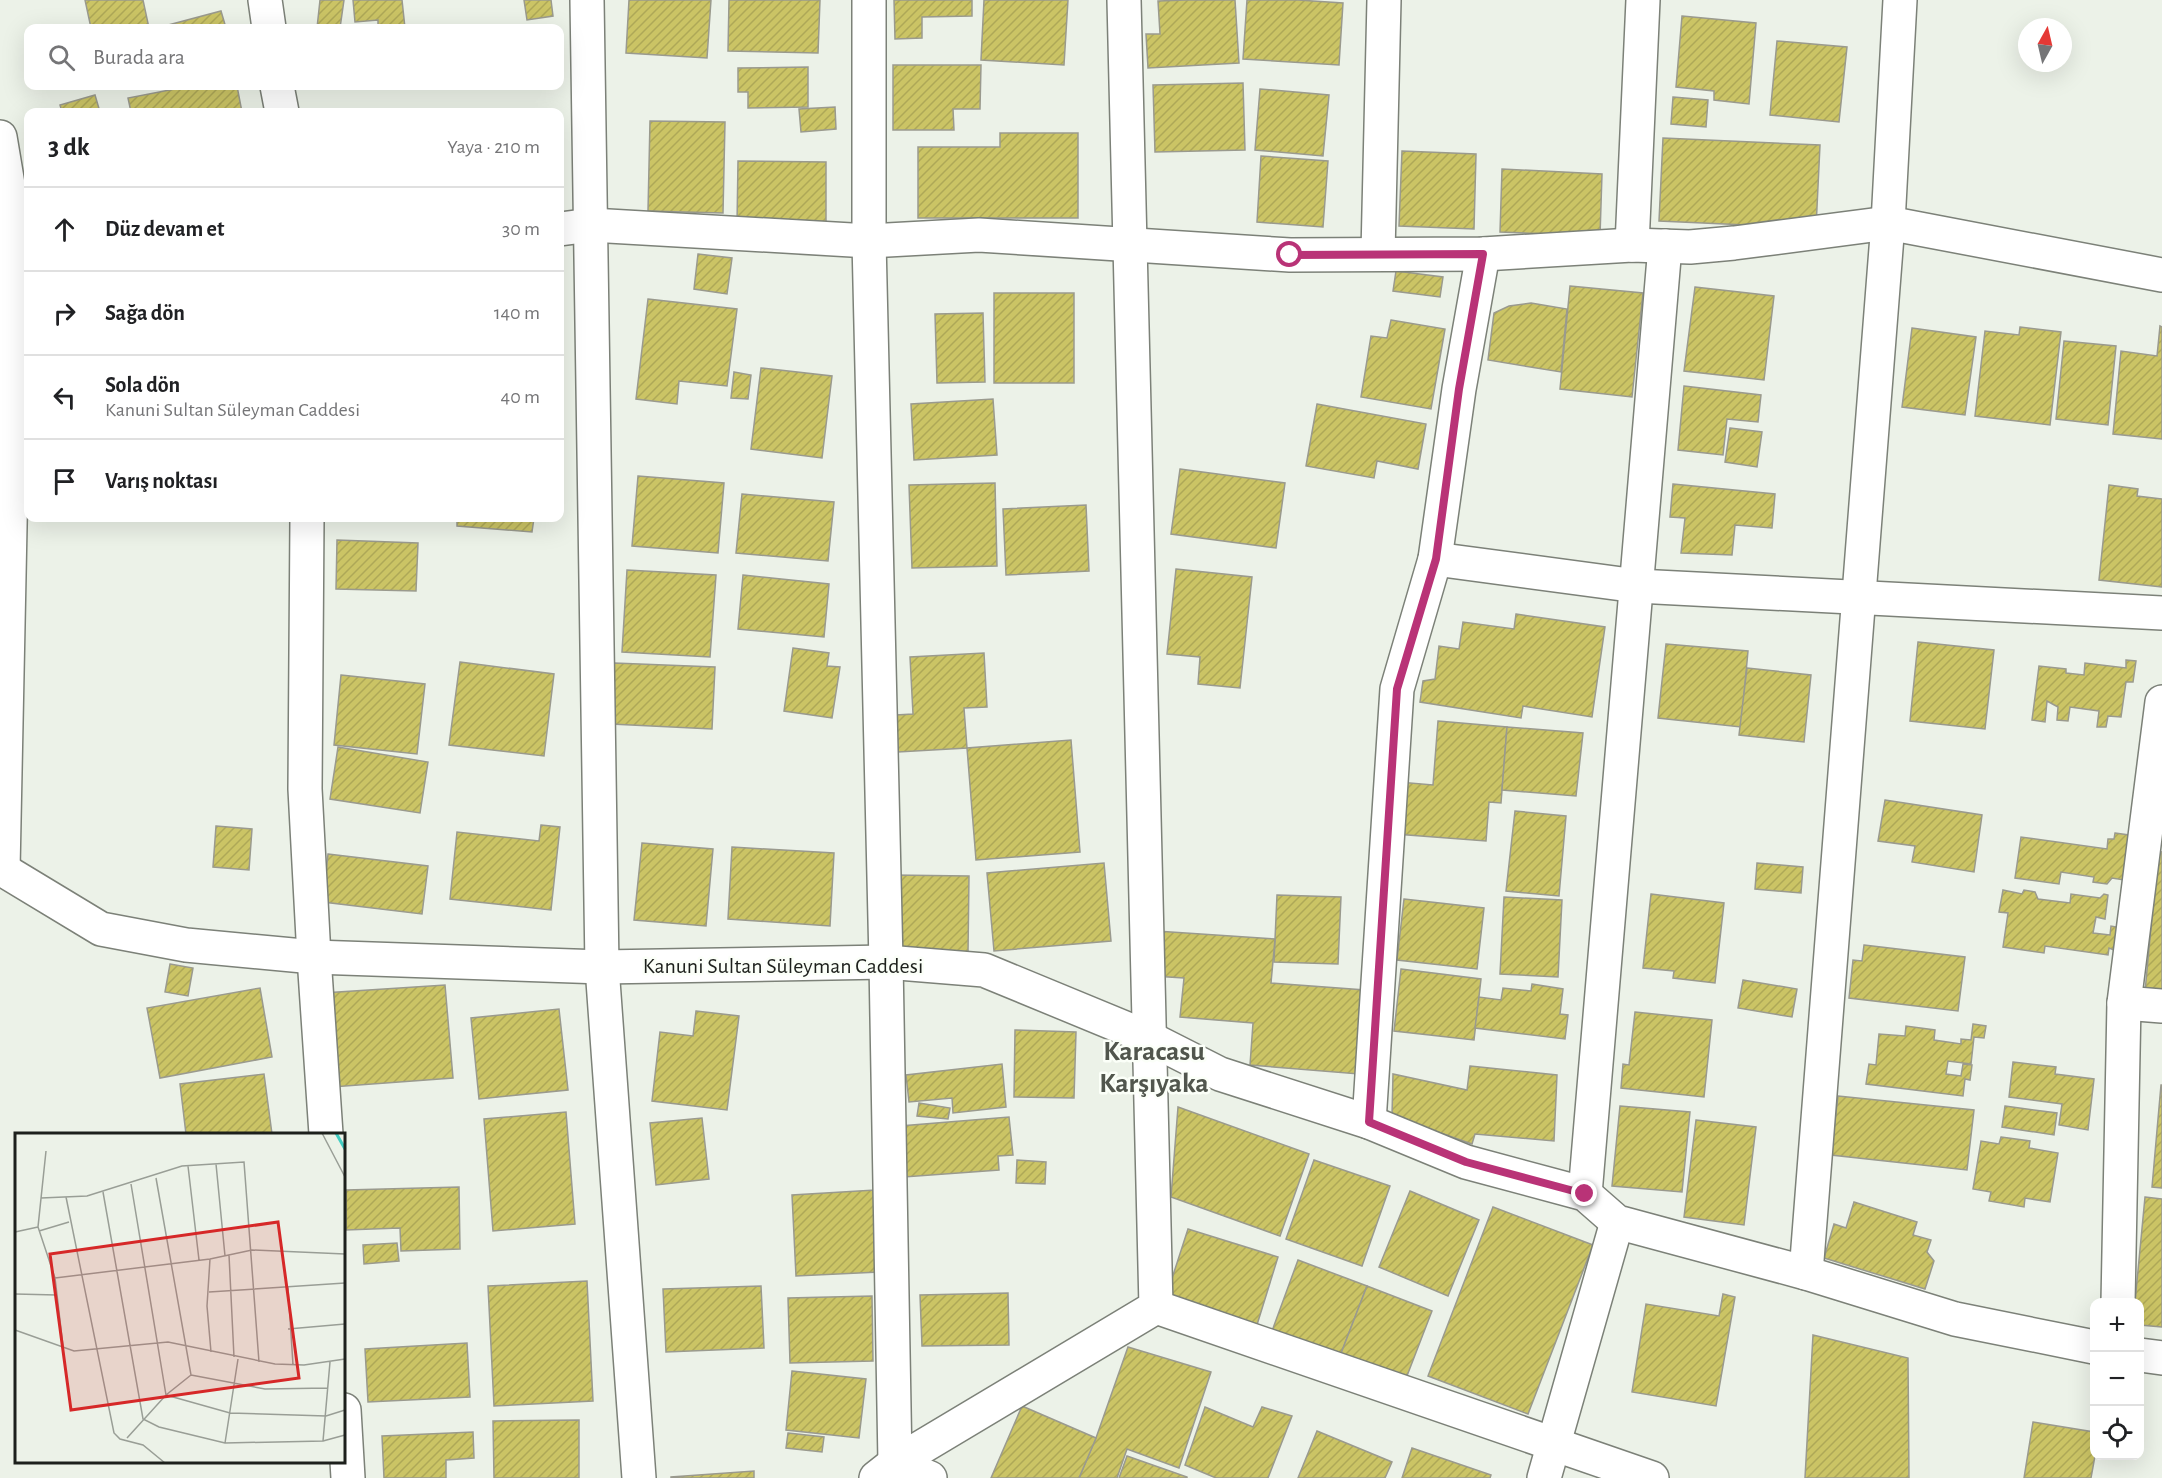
<!DOCTYPE html>
<html lang="tr">
<head>
<meta charset="utf-8">
<style>
	body { margin:0; font-family:"Alegreya Sans",sans-serif; background:#f2f2f2; color:#202124 }
	.controls { position:absolute; right:18px; bottom:18px; display:grid; overflow:hidden; border-radius:12px; box-shadow:0 6px 24px #0002 }
	.controls button { width:54px; height:54px; display:grid; place-items:center; padding:0; border:0; border-bottom:2px solid #e0e0e0; background:#fff; color:#202124; font:30px sans-serif }
	.compass { position:absolute; left:2018px; top:18px; width:54px; height:54px; border-radius:50%; background:#fff; box-shadow:0 6px 24px #0002; rotate:8deg }
	.stop { position:absolute; width:18px; height:18px; margin:-14px; border:4px solid #b93377; border-radius:50%; background:#fff }
	.stop.end { background:#b93377; border-color:#fff; box-shadow:0 2px 6px #0008 }
	.list { margin:0; padding:0; list-style:none }
	h2 { display:flex; justify-content:space-between; align-items:center; height:78px; margin:0; padding:0 24px; font-size:26px }
	h2 small { font-size:20px; font-weight:400; color:#757577 }
	.list li { display:grid; grid-template-columns:39px 1fr auto; gap:18px; align-items:center; box-sizing:border-box; height:84px; padding:0 24px; border-top:2px solid #e0e0e0 }
	.list b { display:block; font-size:22px; white-space:nowrap }
	.list p { margin:0; font-size:20px; white-space:nowrap; color:#757577 }
	.list em { font-size:20px; font-style:normal; color:#757577 }
	.icon { flex:none; width:33px; height:33px; fill:none; stroke:currentColor; stroke-width:2; stroke-linecap:round; stroke-linejoin:round }
	.map { position:relative; flex:none; width:2162px; height:1478px; overflow:hidden }
	.search { position:absolute; background:#fff; box-shadow:0 6px 24px #0002; left:24px; top:24px; width:540px; height:66px; display:flex; align-items:center; gap:15px; box-sizing:border-box; padding:0 21px; border-radius:12px; color:#757577; font-size:22px }
	.panel { position:absolute; background:#fff; box-shadow:0 6px 24px #0002; left:24px; top:108px; width:540px; height:414px; border-radius:12px }
	.map>svg:first-child { display:block }
	.building { fill:url(#building-hatch); stroke:#9a9a8e; stroke-width:1.5 }
	.lines { fill:none; stroke-linecap:round; stroke-linejoin:round }
	.minor-casing { stroke:#7c8178; stroke-width:36 }
	.tertiary-casing { stroke:#7c8178; stroke-width:36 }
	.minor { stroke:#fff; stroke-width:33 }
	.tertiary { stroke:#fff; stroke-width:33 }
	.route { stroke:#b93377; stroke-width:8 }
	.labels { text-anchor:middle; dominant-baseline:central; stroke-width:5; stroke-linejoin:round; paint-order:stroke }
	.street-label { font-size:22px; fill:#1d201c; stroke:#fbfff8 }
	.district-label { font-size:28px; font-weight:bold; fill:#51564d; stroke:#fbfff8 }
	.inset-river { fill:none; stroke:#41cdc3; stroke-width:3 }
	.inset-road { fill:none; stroke:#999e96; stroke-width:1.5 }
	.view { fill:#d62828; fill-opacity:0.15; stroke:#d62828; stroke-width:3 }
	.inset-edge { fill:none; stroke:#1d201c; stroke-width:3 }
</style>
</head>
<body>
<div class="map">
<svg width="2162" height="1478" viewBox="0 0 2162 1478">
	<defs>
		<pattern id="building-hatch" width="6" height="6" patternUnits="userSpaceOnUse" patternTransform="scale(1.5)"><rect width="6" height="6" fill="#cbc465"/><path d="M-1 1l2-2M0 6l6-6M5 7l2-2" fill="none" stroke="#aea857"/></pattern>
	</defs>
	<rect width="100%" height="100%" fill="#ecf2e8"/>
	<g class="building">
		<path d="M85,0H143L149,28H91Z"/>
		<path d="M320,0H344L340,28H317Z"/>
		<path d="M353,0H402L405,28H378V20L355,22Z"/>
		<path d="M524,0H551L553,16L527,20Z"/>
		<path d="M629,0H711L707,58L626,53Z"/>
		<path d="M729,0H820L818,53L728,51Z"/>
		<path d="M894,0H972V16L922,17V38L895,39Z"/>
		<path d="M984,0H1068L1064,65L981,60Z"/>
		<path d="M1186,0H1235L1239,63L1148,68L1146,34H1160L1158,1Z"/>
		<path d="M1247,0H1298L1343,3L1339,65L1243,59Z"/>
		<path d="M221,11L226,28H157Z"/>
		<path d="M1682,16L1756,23L1749,104L1714,100V91L1676,87Z"/>
		<path d="M1777,41L1847,47L1839,122L1770,115Z"/>
		<path d="M893,65H981L980,109H953L954,130H893Z"/>
		<path d="M808,67V107L748,108V92H738V68Z"/>
		<path d="M1243,83L1245,150L1155,152L1153,85Z"/>
		<path d="M190,86H237L242,112H131L128,98Z"/>
		<path d="M1260,89L1329,95L1323,156L1255,150Z"/>
		<path d="M95,95L100,112H62L60,105Z"/>
		<path d="M1673,97L1708,100L1706,127L1671,124Z"/>
		<path d="M835,107L836,129L801,132L799,109Z"/>
		<path d="M650,121L725,122L723,213L648,211Z"/>
		<path d="M1000,133H1078V218H918V147H1000Z"/>
		<path d="M1663,138L1820,145L1816,228L1659,221Z"/>
		<path d="M1402,151L1476,154L1474,229L1399,226Z"/>
		<path d="M1261,156L1328,161L1323,227L1257,222Z"/>
		<path d="M738,161L826,162V225L737,224Z"/>
		<path d="M1502,169L1602,174L1600,236L1500,232Z"/>
		<path d="M698,254L732,258L727,294L694,289Z"/>
		<path d="M1396,271L1443,277L1440,297L1393,291Z"/>
		<path d="M1570,286L1643,293L1632,397L1560,389Z"/>
		<path d="M1695,287L1774,296L1764,380L1684,371Z"/>
		<rect x="994" y="293" width="80" height="90"/>
		<path d="M648,299L737,309L727,386L679,381L677,404L636,399Z"/>
		<path d="M1531,303L1567,309L1561,372L1488,360L1494,313L1509,306Z"/>
		<path d="M983,313L985,382L937,383L935,314Z"/>
		<path d="M1391,320L1445,329L1431,409L1361,397L1371,336L1387,338Z"/>
		<path d="M2160,326L2162,327V439L2113,434L2121,351L2157,356Z"/>
		<path d="M2020,327L2061,332L2050,425L1975,416L1985,331L2019,335Z"/>
		<path d="M1912,328L1976,337L1965,415L1902,407Z"/>
		<path d="M2064,341L2116,346L2108,425L2056,419Z"/>
		<path d="M761,368L832,376L822,458L751,449Z"/>
		<path d="M734,372L751,375L748,399L731,398Z"/>
		<path d="M1684,386L1761,395L1758,422L1727,419L1723,455L1678,450Z"/>
		<path d="M993,399L997,455L914,460L911,404Z"/>
		<path d="M1317,404L1426,424L1418,469L1377,461L1374,478L1306,466Z"/>
		<path d="M1730,428L1762,432L1757,467L1725,462Z"/>
		<path d="M1180,469L1285,483L1276,548L1171,534Z"/>
		<path d="M638,476L724,483L718,553L632,546Z"/>
		<path d="M995,483L997,566L912,568L909,485Z"/>
		<path d="M1673,484L1775,494L1772,528L1735,525L1732,555L1681,553L1685,518L1670,517Z"/>
		<path d="M2109,485L2138,489L2137,496L2162,499V587L2099,580Z"/>
		<path d="M742,494L834,502L828,561L736,553Z"/>
		<path d="M1086,505L1089,571L1006,575L1003,509Z"/>
		<path d="M457,518H534L532,532L457,526Z"/>
		<path d="M337,540L418,543L416,591L336,589Z"/>
		<path d="M1176,569L1252,577L1240,688L1198,684L1200,657L1167,654Z"/>
		<path d="M627,570L716,575L710,657L622,652Z"/>
		<path d="M743,575L829,584L824,637L738,629Z"/>
		<path d="M1516,614L1605,627L1592,717L1523,706L1521,718L1420,702L1423,681L1435,679L1439,646L1459,649L1463,622L1514,629Z"/>
		<path d="M1918,642L1994,650L1985,729L1910,721Z"/>
		<path d="M1666,644L1748,651L1741,727L1658,718Z"/>
		<path d="M793,648L829,653L827,666L840,667L832,718L784,711Z"/>
		<path d="M984,653L987,707L964,708L967,748L898,752L896,715L913,714L910,657Z"/>
		<path d="M2126,660L2136,661L2133,682H2126L2121,717L2108,716L2106,727H2097L2099,711L2070,707L2068,721L2057,720L2058,707L2047,701L2045,722L2032,720L2039,666L2066,669V673L2084,675L2085,663L2126,668Z"/>
		<path d="M460,662L554,674L544,756L449,745Z"/>
		<path d="M614,663L715,667L712,729L611,724Z"/>
		<path d="M1747,668L1811,675L1804,742L1739,735Z"/>
		<path d="M341,675L425,684L417,754L334,745Z"/>
		<path d="M1438,721L1507,727L1501,803L1489,802L1486,841L1395,834L1399,782L1433,785Z"/>
		<path d="M1507,727L1583,733L1576,796L1502,790Z"/>
		<path d="M1071,740L1080,852L976,860L967,748Z"/>
		<path d="M338,747L428,762L420,813L330,799Z"/>
		<path d="M1885,800L1982,815L1974,872L1912,862L1915,846L1878,841Z"/>
		<path d="M1515,811L1566,816L1559,896L1506,891Z"/>
		<path d="M541,825L560,827L551,910L450,899L457,832L539,841Z"/>
		<path d="M216,826L252,829L249,870L213,867Z"/>
		<path d="M2115,833L2136,836L2130,881L2112,878L2107,884L2093,882L2094,877L2061,872L2059,884L2015,878L2021,837L2107,849L2108,839H2114Z"/>
		<path d="M642,843L713,849L706,926L634,920Z"/>
		<path d="M732,847L834,853L830,926L728,919Z"/>
		<path d="M2158,851L2162,852V994L2145,992Z"/>
		<path d="M328,854L428,866L422,914L323,902Z"/>
		<path d="M1104,863L1111,941L994,951L987,873Z"/>
		<path d="M1757,863L1803,867L1801,893L1755,889Z"/>
		<path d="M892,875L969,876L968,954L891,952Z"/>
		<path d="M2003,890L2022,894L2024,890L2035,892L2038,899L2070,903L2071,894L2100,898L2104,894L2108,895L2105,919L2096,917L2093,933L2110,935L2111,926L2117,927L2114,950L2109,948L2108,955L2045,946L2044,953L2003,947L2008,913L1999,912Z"/>
		<path d="M1651,894L1724,903L1715,983L1673,978L1674,971L1643,968Z"/>
		<path d="M1277,895L1341,897L1338,964L1274,962Z"/>
		<path d="M1504,897L1562,900L1558,977L1500,974Z"/>
		<path d="M1404,899L1484,908L1477,969L1397,960Z"/>
		<path d="M1156,931L1275,939L1271,983L1365,990L1359,1074L1250,1065L1253,1023L1180,1017L1184,978L1153,976Z"/>
		<path d="M1864,945L1965,957L1958,1011L1849,998L1853,960L1862,961Z"/>
		<path d="M170,964L193,968L188,996L165,992Z"/>
		<path d="M1401,969L1481,979L1474,1040L1394,1031Z"/>
		<path d="M1743,980L1797,989L1792,1017L1738,1008Z"/>
		<path d="M1532,984L1563,989L1560,1014L1568,1015L1565,1039L1475,1028L1479,997L1501,1000L1503,988L1531,991Z"/>
		<path d="M445,985L453,1078L332,1087L323,993Z"/>
		<path d="M260,988L272,1057L160,1078L147,1008Z"/>
		<path d="M559,1009L568,1090L479,1099L471,1018Z"/>
		<path d="M696,1011L739,1016L727,1110L652,1101L660,1032L693,1036Z"/>
		<path d="M1635,1012L1712,1020L1704,1097L1621,1088L1623,1064L1629,1065Z"/>
		<path d="M1973,1024L1986,1026L1984,1038L1974,1037L1971,1064L1948,1061L1946,1074L1961,1076L1963,1064L1972,1065L1970,1080L1965,1079L1963,1096L1866,1084L1869,1064L1876,1065L1879,1034L1905,1036L1906,1026L1935,1030L1934,1040L1961,1044V1039L1971,1040Z"/>
		<path d="M1015,1030L1076,1032L1074,1098L1014,1097Z"/>
		<path d="M2013,1062L2056,1067L2055,1074L2094,1079L2088,1130L2059,1125L2062,1104L2009,1097Z"/>
		<path d="M1002,1064L1006,1107L953,1113L952,1098L909,1102L906,1075Z"/>
		<path d="M1470,1066L1557,1075L1554,1141L1475,1134L1472,1144L1392,1116L1393,1074L1467,1090Z"/>
		<path d="M264,1074L272,1134H186L180,1084Z"/>
		<path d="M2161,1085H2162V1188L2152,1187Z"/>
		<path d="M1838,1096L1974,1110L1967,1170L1831,1155Z"/>
		<path d="M919,1103L950,1108L948,1119L917,1116Z"/>
		<path d="M1620,1106L1690,1112L1682,1192L1612,1186Z"/>
		<path d="M2005,1106L2057,1113L2054,1135L2002,1127Z"/>
		<path d="M1178,1107L1309,1154L1280,1236L1171,1197Z"/>
		<path d="M566,1112L575,1224L493,1231L484,1119Z"/>
		<path d="M1009,1117L1013,1155L998,1156L999,1170L904,1177L900,1126Z"/>
		<path d="M702,1118L709,1179L656,1185L650,1123Z"/>
		<path d="M1696,1120L1756,1127L1744,1225L1684,1217Z"/>
		<path d="M2001,1137L2030,1141L2029,1148L2058,1153L2050,1202L2025,1198L2024,1207L1989,1201L1991,1192L1973,1189L1981,1141L1999,1144Z"/>
		<path d="M1017,1160L1046,1162L1045,1184L1016,1183Z"/>
		<path d="M1314,1160L1390,1186L1362,1266L1286,1239Z"/>
		<path d="M459,1187L460,1249L401,1251L400,1228L346,1230V1190Z"/>
		<path d="M875,1190L879,1272L796,1276L792,1195Z"/>
		<path d="M1410,1191L1479,1220L1448,1296L1379,1267Z"/>
		<path d="M2145,1197L2162,1199V1327L2140,1325V1302H2135Z"/>
		<path d="M1854,1202L1917,1222L1913,1235L1931,1240L1927,1252L1934,1261L1925,1289L1824,1258L1834,1224L1846,1228Z"/>
		<path d="M1493,1207L1593,1245L1528,1414L1428,1376Z"/>
		<path d="M1188,1229L1278,1257L1256,1328L1165,1300Z"/>
		<path d="M397,1243L399,1261L364,1264L363,1245Z"/>
		<path d="M1298,1260L1367,1286L1340,1356L1272,1331Z"/>
		<path d="M587,1281L593,1401L494,1406L488,1286Z"/>
		<path d="M761,1286L764,1348L666,1352L663,1289Z"/>
		<path d="M1367,1286L1432,1311L1405,1381L1340,1356Z"/>
		<path d="M1008,1293L1009,1345L922,1346L920,1295Z"/>
		<path d="M1723,1294L1735,1297L1716,1406L1632,1392L1646,1304L1719,1316Z"/>
		<path d="M872,1296L873,1361L790,1363L788,1298Z"/>
		<path d="M1813,1335L1908,1358L1909,1478H1805Z"/>
		<path d="M467,1343L470,1397L368,1402L365,1349Z"/>
		<path d="M1128,1347L1211,1372L1179,1468L1127,1449L1117,1478H1079L1096,1438Z"/>
		<path d="M792,1371L866,1379L859,1438L786,1430Z"/>
		<path d="M1022,1406L1096,1438L1079,1478H991Z"/>
		<path d="M1205,1407L1253,1427L1262,1407L1292,1416L1268,1478H1216L1185,1465Z"/>
		<path d="M579,1420V1478H494L493,1421Z"/>
		<path d="M2033,1422L2094,1432L2095,1456L2091,1478H2024Z"/>
		<path d="M1317,1431L1392,1462L1385,1478H1298Z"/>
		<path d="M473,1432L474,1458L446,1460V1478H384L382,1436Z"/>
		<path d="M788,1433L824,1437L822,1452L786,1448Z"/>
		<path d="M1412,1448L1491,1475L1490,1478H1402Z"/>
		<path d="M1127,1456L1187,1477V1478H1119Z"/>
		<path d="M754,1471V1478H671V1477Z"/>
	</g>
	<g class="lines">
		<g class="minor-casing">
			<g id="minor">
				<path d="M265,0L269,28"/>
				<path d="M587,0L602,967L639,1478"/>
				<path d="M869,0V241L886,962L895,1463"/>
				<path d="M277,86L282,112"/>
				<path d="M0,137L16,232L3,870"/>
				<path d="M560,229L591,225L869,241L979,235L1290,255L1483,254L1632,245L1690,247L1734,243L1888,223L2162,275"/>
				<path d="M1632,245L1643,0"/>
				<path d="M1378,253L1384,0"/>
				<path d="M307,518L305,789L314,957"/>
				<path d="M1435,559L1637,586L2162,613"/>
				<path d="M2124,1003L2162,1006"/>
				<path d="M1369,1122L1397,689L1435,559L1459,389L1483,254"/>
				<path d="M1585,1194L1665,246"/>
				<path d="M1806,1273L1888,223L1900,0"/>
				<path d="M2118,1302L2124,1003L2162,702"/>
				<path d="M1156,1307L1652,1478"/>
				<path d="M895,1463L930,1478"/>
				<path d="M876,1478L895,1463L1156,1307L1124,0"/>
				<path d="M1544,1478L1617,1222"/>
			</g>
		</g>
		<g class="tertiary-casing">
			<g id="tertiary">
				<path d="M0,868L101,929L186,945L314,957L602,967L886,962L984,970L1149,1038L1220,1074L1369,1122L1466,1162L1585,1194L1617,1222L1806,1273L1955,1319L2094,1347"/>
				<path d="M314,957L326,1134"/>
				<path d="M2140,1355L2162,1358"/>
				<path d="M344,1410L348,1478"/>
			</g>
		</g>
		<use href="#minor" class="minor"/>
		<use href="#tertiary" class="tertiary"/>
	</g>
	<g class="lines">
		<path class="route" d="M1290,255L1483,254L1459,389L1436,559L1397,689L1369,1122L1466,1162L1585,1194"/>
	</g>
	<g class="labels">
		<g class="street-label">
			<text x="783" y="966">Kanuni Sultan Süleyman Caddesi</text>
		</g>
		<g class="district-label">
			<text x="1154" y="1052">Karacasu<tspan x="1154" dy="32">Karşıyaka</tspan></text>
		</g>
	</g>
	<g transform="translate(15 1133)">
		<rect width="330" height="330" fill="#ecf2e8"/>
		<path class="inset-river" d="M321,0L330,16"/>
		<path class="inset-road" d="M307,0L330,44M31,18L23,94L40,145L48,213M201,31L210,123M173,33L184,127M116,51L151,262M88,59L128,286L144,294L210,310L308,308L315,229M51,64L99,300L105,306L128,312L150,330M26,65L72,63L167,33L229,29L244,229M24,98L54,89M0,99L23,94M214,122L219,224M195,126L192,173L196,219M40,145L195,126L237,117L330,121M273,154L278,232M194,159L330,150M0,161L42,162M273,196L330,191M0,197L59,218L153,209L260,231L289,232L330,226M176,242L250,256L313,255M151,262L215,280L311,283L330,277M112,305L151,262L176,242L141,45M308,308L330,302M210,310L223,226"/>
		<path class="view" d="M263,89L284,245L56,277L35,121Z"/>
		<rect width="330" height="330" class="inset-edge"/>
	</g>
</svg>
<div class="controls">
<button>+</button>
<button>−</button>
<button><svg class="icon" aria-label="locate" viewBox="0 0 24 24"><circle cx="12" cy="12" r="6"/><path d="M12 2v4M12 18v4M2 12h4M18 12h4"/></svg></button>
</div>
<svg class="compass" viewBox="-18 -18 36 36"><path d="M0-13l5 13h-10z" fill="#e53935"/><path d="M0 13l5-13h-10z" fill="#757577"/></svg>
<div class="stop" style="left:1290px;top:255px"></div>
<div class="stop end" style="left:1585px;top:1194px"></div>
<div class="search"><svg class="icon" aria-label="search" viewBox="0 0 24 24"><circle cx="10" cy="10" r="6"/><path d="M15 15l6 6"/></svg>Burada ara</div>
<section class="panel">
<h2>3 dk<small>Yaya · 210 m</small></h2>
<ul class="list">
<li><svg class="icon" aria-label="ahead" viewBox="0 0 24 24"><path d="M12 20V5M6 11l6-6 6 6"/></svg><div><b>Düz devam et</b></div><em>30 m</em></li>
<li><svg class="icon" aria-label="right" viewBox="0 0 24 24"><path d="M7 20v-9h11M14 6l5 5-5 5"/></svg><div><b>Sağa dön</b></div><em>140 m</em></li>
<li><svg class="icon" aria-label="left" viewBox="0 0 24 24"><path d="M17 20v-9H6M10 6l-5 5 5 5"/></svg><div><b>Sola dön</b><p>Kanuni Sultan Süleyman Caddesi</p></div><em>40 m</em></li>
<li><svg class="icon" aria-label="arrive" viewBox="0 0 24 24"><path d="M6 21V4h12l-3 4 3 4H6"/></svg><div><b>Varış noktası</b></div></li>
</ul>
</section>
</div>
</body>
</html>
